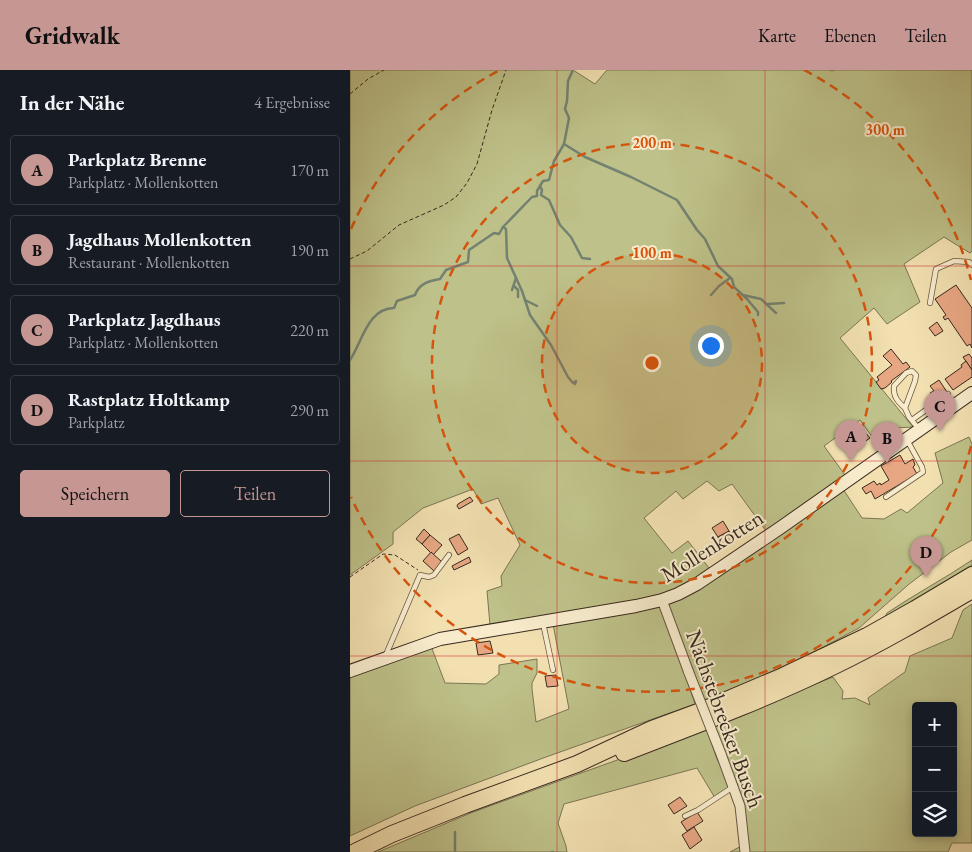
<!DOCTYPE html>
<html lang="de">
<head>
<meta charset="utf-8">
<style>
	body { margin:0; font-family:"EB Garamond",serif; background:#242831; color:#f1f3f6 }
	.controls { position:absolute; right:15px; bottom:15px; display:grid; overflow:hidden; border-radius:5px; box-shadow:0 2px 8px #0003 }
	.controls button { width:45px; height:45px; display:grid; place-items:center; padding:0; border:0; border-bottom:1px solid #363941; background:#171b24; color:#f1f3f6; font:25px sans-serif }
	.you { position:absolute; left:360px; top:275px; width:18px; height:18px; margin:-12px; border:4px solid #fff; border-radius:50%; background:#1a73e8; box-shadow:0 0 0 8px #1a73e833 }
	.badge { display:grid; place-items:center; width:32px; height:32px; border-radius:50%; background:#c59692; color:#111; font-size:16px; font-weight:700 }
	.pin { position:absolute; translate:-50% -41px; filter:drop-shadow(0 1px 2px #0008) }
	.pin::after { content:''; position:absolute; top:26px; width:18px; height:15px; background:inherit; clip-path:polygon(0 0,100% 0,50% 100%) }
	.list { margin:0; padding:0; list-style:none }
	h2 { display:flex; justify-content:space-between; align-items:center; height:65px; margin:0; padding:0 20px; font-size:21px }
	h2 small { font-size:16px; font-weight:400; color:#9ea1a6 }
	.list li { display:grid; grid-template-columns:32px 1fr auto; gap:15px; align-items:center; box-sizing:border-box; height:70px; margin:0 10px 10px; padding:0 10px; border:1px solid #363941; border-radius:5px }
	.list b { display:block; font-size:19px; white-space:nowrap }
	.list p { margin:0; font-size:16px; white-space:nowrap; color:#9ea1a6 }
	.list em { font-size:16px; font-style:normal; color:#9ea1a6 }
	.actions { display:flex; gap:10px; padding:15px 20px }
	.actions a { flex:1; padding:11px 0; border:1px solid #c59692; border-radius:5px; text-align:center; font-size:18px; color:#c59692 }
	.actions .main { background:#c59692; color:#111 }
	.icon { flex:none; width:28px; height:28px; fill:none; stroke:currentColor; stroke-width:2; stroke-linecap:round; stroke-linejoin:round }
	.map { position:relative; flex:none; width:622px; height:782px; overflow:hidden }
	header { display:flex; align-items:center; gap:30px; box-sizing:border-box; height:70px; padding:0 25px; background:#c59692; color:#111 }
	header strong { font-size:24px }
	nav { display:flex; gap:28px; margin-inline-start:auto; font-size:18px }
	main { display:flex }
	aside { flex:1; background:#171b24 }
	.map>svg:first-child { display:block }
	.green { fill:#bec189; stroke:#7b7554; fill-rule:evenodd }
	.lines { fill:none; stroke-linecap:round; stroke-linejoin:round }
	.stream { stroke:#738271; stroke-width:2.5 }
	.building { fill:#e7a783; stroke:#38291e }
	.service-casing { stroke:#665743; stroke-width:6 }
	.minor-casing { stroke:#665743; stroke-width:11 }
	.secondary-casing { stroke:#38291e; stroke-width:14 }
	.motorway-casing { stroke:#38291e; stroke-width:18 }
	.path { stroke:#38291e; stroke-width:1; stroke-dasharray:4 2.5; stroke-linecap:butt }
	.service { stroke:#f7ebcc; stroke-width:4.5 }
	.minor { stroke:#f7ebcc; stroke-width:9 }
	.secondary { stroke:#f7ebcc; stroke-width:12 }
	.motorway { stroke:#f2e0b1; stroke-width:16 }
	.minor-bridge-casing { stroke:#665743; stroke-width:11; stroke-linecap:butt }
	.minor-bridge { stroke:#f7ebcc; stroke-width:9 }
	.grid { fill:none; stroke:#d62828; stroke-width:1; stroke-opacity:0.55 }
	.ring { fill:none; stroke:#d6540e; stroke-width:2.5; stroke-dasharray:9 6 }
	.labels { text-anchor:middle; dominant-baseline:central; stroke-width:4; stroke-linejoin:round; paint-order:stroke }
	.street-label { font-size:22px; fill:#38291e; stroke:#f7ebcc }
	.centre { fill:#d6540e; stroke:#f7ebcc; stroke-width:2.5 }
	.ring-label { font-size:15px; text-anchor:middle; font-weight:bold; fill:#d6540e; stroke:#f7ebcc; stroke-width:4; stroke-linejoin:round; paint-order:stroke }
</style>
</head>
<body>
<header>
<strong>Gridwalk</strong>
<nav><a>Karte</a><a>Ebenen</a><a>Teilen</a></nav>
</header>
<main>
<aside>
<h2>In der Nähe<small>4 Ergebnisse</small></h2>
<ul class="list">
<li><span class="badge">A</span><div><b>Parkplatz Brenne</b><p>Parkplatz · Mollenkotten</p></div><em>170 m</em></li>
<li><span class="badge">B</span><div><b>Jagdhaus Mollenkotten</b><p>Restaurant · Mollenkotten</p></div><em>190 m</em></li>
<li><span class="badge">C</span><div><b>Parkplatz Jagdhaus</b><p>Parkplatz · Mollenkotten</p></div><em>220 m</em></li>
<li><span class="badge">D</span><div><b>Rastplatz Holtkamp</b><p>Parkplatz</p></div><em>290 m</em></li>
</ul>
<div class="actions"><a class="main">Speichern</a><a>Teilen</a></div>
</aside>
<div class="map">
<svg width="622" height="782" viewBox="0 0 622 782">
	<rect width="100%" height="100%" fill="#f2e0b1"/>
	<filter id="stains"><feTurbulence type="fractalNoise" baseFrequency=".004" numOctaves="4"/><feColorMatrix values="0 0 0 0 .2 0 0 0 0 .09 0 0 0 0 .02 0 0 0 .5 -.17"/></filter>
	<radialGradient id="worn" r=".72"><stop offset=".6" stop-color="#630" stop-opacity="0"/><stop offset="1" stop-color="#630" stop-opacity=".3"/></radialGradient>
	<g class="green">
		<path d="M0,0H223L245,14L257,0H622V181L620,183L594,167L554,194L570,232L537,254L524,238L490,268L563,357L545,358L525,371L510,350L474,376L495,405L416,461L382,414L369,421L357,411L333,429L326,421L294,448L322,483L338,471L359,498L341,511L311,526L140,555L137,521L152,516L151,506L170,475L148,428L131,434L123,419L73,438L43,462V474L0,505Z"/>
		<path d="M619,367L622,374V470L601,482L558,515L509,558L432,599L355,631L317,533L493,419L512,448L534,449L551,439L557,443L593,413L585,383Z"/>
		<path d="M622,490V495L578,523L535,547L537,543C565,524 594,509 622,490Z"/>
		<path d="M311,534L345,634L196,687L65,736L0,766V603L81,576L95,613L136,614L149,604V595L187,589V603L182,613V619L186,652L219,639L203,554Z"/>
		<path d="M622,534V773H602L598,782H380L397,773L363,654L483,607L493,621L492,629L505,628L520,635L518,628L555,602L560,586L602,568L613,540ZM566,636H603V763H566Z"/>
		<path d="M356,658L367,689L381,717L365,728L347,698L214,734L208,753L216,776L217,782H28L123,742Z"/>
	</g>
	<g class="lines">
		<g class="stream">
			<path d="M223,0L218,11L217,31L215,39L219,48L214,74L204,91L199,110L193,111L190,116L192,120L191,125L199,130L210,155L221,167L232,188L240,189"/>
			<path d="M481,0H483"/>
			<path d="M214,74L235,87L281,107L327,130L347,160L355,169L368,196L382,209L384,217L397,229L408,242V245"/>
			<path d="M190,116L187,121V126L182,127L153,157L156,159L157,188L172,221L180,245L201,275L218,307L223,313L226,311L225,314"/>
			<path d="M164,216L168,220V227"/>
			<path d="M162,220L166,208"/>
			<path d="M361,225L369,216L380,208"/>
			<path d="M393,225L411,229L426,243"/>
			<path d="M175,230L187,236"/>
			<path d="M418,234L434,233"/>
			<path d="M0,290C12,272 18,238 44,238L47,231L65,225C69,214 78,211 90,209L96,200L118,192L119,180L144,163L149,164L153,157"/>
			<path d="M105,782V762"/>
			<path d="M202,782H203"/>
		</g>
	</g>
	<g class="building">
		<path d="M606,215L622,238V278L620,274L617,276L598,248L595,250L593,247L596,245L585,229Z"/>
		<path d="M587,252L593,261L585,266L579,258Z"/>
		<path d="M541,279L553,294L556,292L560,297L541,311L542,312L535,318L531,319L526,312L529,310L527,307L542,295L533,286Z"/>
		<path d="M619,284L622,288V300L613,287Z"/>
		<path d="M616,291L622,300V307L603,320L595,309L612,297L611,295Z"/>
		<path d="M589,310L597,322L585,330L580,323L584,321L580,316Z"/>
		<path d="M510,356L520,368L510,375L502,362Z"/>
		<path d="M550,385L555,394L563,389L565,395L563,397L567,404L525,429L521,421L516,424L512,418L524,411L527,415L530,413L531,415L539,410L531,396Z"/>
		<path d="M120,427L123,431L109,439L107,436L108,434Z"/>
		<path d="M373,451L379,461L368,467L362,458Z"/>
		<path d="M74,459L80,465L72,474L66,469Z"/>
		<path d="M379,461L384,470L373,477L368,467Z"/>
		<path d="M109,464L118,479L108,485L99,469Z"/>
		<path d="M80,465L92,475L83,485L72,474Z"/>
		<path d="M81,482L92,492L84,501L73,491Z"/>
		<path d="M119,487L121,492L104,500L102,496Z"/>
		<path d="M140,571L143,583L128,585L126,573Z"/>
		<path d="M206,605L208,616L197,617L195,606Z"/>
		<path d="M330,727L337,736L324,744L318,735Z"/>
		<path d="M347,742L353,751L337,761L331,752Z"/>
		<path d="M344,757L352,770L340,779L332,765Z"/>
	</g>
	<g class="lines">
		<g class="service-casing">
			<g id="service">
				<path d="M580,233L586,199L604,191L619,192L622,195"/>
				<path d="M555,338C547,331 543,326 544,316L556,303L562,301L566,305L565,311L555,338L559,347L569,359"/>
				<path d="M562,350L598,324"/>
				<path d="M536,427L573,402L572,397L557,370"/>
				<path d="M193,553L203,600"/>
				<path d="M35,587L70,505L79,507L84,505L99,485"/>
				<path d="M335,746L348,740L383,717"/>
			</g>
		</g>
		<g class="minor-casing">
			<g id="minor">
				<path d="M312,530L339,603"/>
				<path d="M371,684L390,736L395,782"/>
			</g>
		</g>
		<g class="secondary-casing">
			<path id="secondary" d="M0,601L90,569L286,536L312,530L328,524L347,514L430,458L622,323"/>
		</g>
		<g class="motorway-casing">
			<g id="motorway">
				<path d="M274,683C344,656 414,630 482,597C530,574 576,547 622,520"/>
				<path d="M5,782L42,764L115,735L227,694L302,659L348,642L433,606L517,566L565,539L622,505"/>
			</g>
		</g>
		<g class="path">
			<path d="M0,24L18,9L34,0"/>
			<path d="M0,189L17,181L49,155L94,135L106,127L117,113L127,94L142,40L156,0"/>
			<path d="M0,507L33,484L45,485L68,500"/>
		</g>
		<use href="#service" class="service"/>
		<use href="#minor" class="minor"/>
		<use href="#secondary" class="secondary"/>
		<use href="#motorway" class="motorway"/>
		<g class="minor-bridge-casing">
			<path id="minor-bridge" d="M339,603L371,684"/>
		</g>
		<use href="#minor-bridge" class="minor-bridge"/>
	</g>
	<path class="grid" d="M207,0V782M415,0V782M0,196H622M0,391H622M0,586H622"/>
	<circle cx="302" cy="293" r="110" fill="#d6540e" fill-opacity=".12"/>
	<g class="ring">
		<circle cx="302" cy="293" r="110"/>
		<circle cx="302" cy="293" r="220"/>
		<path d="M621 376A330 330 0 0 1 1 427M1 159A330 330 0 0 1 150 0M454 0A330 330 0 0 1 621 210"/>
	</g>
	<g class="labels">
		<g class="street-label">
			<text transform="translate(362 476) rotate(-32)">Mollenkotten</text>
			<text transform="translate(375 649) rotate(70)">Nächstebrecker Busch</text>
		</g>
	</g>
	<circle cx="302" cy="293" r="8" class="centre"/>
	<g class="ring-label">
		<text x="535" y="65">300 m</text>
		<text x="302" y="78">200 m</text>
		<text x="302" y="188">100 m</text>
	</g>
	<rect width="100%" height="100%" filter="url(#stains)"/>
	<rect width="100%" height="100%" fill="url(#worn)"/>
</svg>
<div class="controls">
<button>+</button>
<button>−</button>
<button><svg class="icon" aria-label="layers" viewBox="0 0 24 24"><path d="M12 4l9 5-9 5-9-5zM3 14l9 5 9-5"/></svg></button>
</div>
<div class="you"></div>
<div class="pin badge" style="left:501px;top:391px">A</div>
<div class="pin badge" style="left:537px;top:393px">B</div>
<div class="pin badge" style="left:590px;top:361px">C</div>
<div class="pin badge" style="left:576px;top:507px">D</div>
</div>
</main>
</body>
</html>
